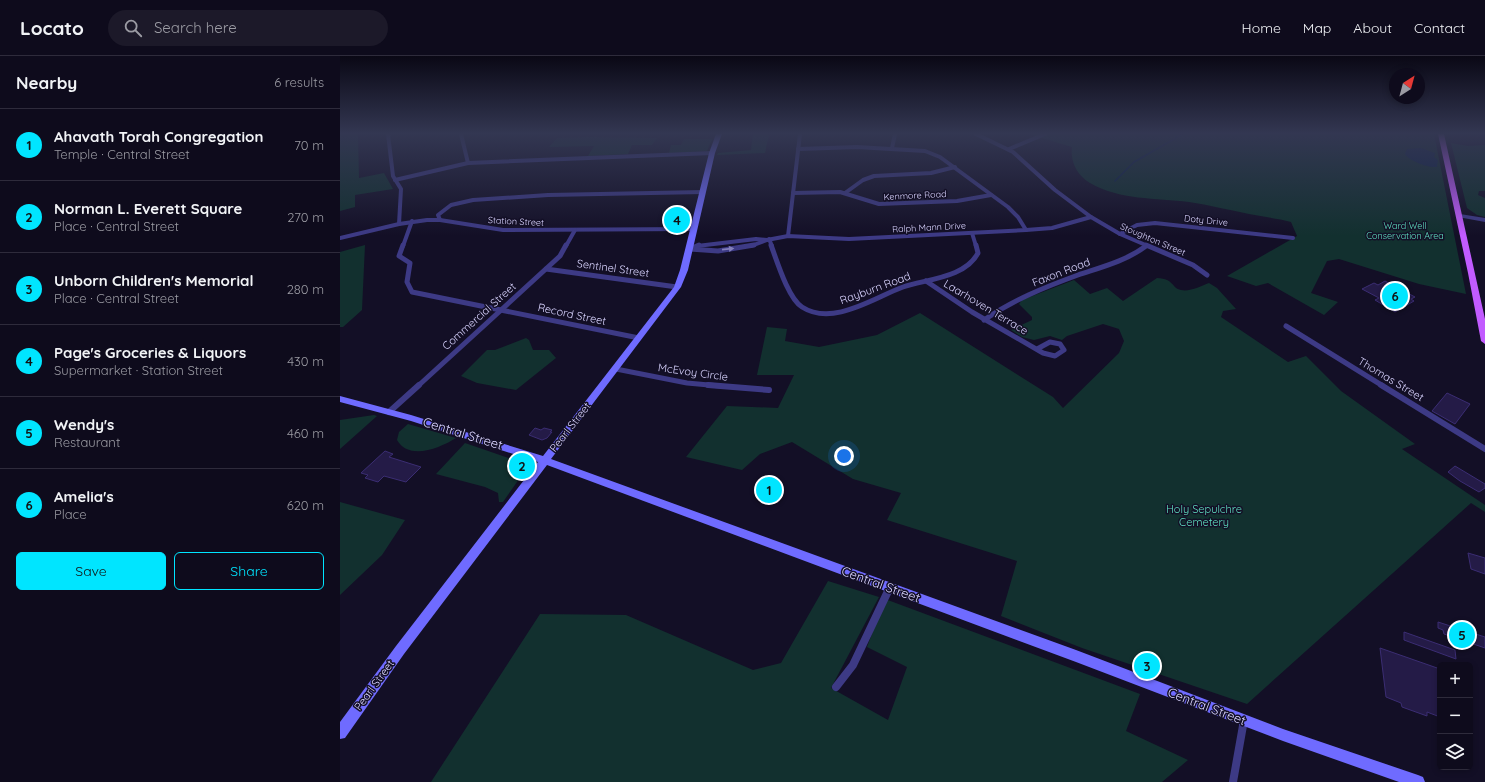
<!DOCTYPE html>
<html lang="en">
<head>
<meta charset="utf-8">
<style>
	body { margin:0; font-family:Quicksand,sans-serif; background:#1c1929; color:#f1f3f6 }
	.controls { position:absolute; right:12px; bottom:12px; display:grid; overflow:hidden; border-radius:6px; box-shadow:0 2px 6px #0003 }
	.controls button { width:36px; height:36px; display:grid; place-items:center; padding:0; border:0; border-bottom:1px solid #2e2b3b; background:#0e0b1c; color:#f1f3f6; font:20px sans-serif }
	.compass { position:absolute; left:1049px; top:12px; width:36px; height:36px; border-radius:50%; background:#0e0b1c; box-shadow:0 2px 6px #0003; rotate:36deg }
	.you { position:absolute; left:504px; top:400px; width:14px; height:14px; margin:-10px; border:3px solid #fff; border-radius:50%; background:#1a73e8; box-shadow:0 0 0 6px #1a73e833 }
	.badge { display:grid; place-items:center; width:26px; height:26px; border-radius:50%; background:#00e5ff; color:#111; font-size:13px; font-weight:700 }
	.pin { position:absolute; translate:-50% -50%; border:2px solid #fff; box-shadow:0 1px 4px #0006 }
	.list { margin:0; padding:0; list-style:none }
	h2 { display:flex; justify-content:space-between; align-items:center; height:52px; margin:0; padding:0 16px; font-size:17px }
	h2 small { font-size:13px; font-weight:400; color:#9b9ba3 }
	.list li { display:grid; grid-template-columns:26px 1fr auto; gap:12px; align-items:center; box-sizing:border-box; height:72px; padding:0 16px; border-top:1px solid #2e2b3b }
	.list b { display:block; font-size:15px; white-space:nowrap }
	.list p { margin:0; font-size:13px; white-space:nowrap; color:#9b9ba3 }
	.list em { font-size:13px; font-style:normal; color:#9b9ba3 }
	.actions { display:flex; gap:8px; padding:12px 16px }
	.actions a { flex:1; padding:9px 0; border:1px solid #00e5ff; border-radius:6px; text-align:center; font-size:14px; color:#00e5ff }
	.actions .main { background:#00e5ff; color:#111 }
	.icon { flex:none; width:22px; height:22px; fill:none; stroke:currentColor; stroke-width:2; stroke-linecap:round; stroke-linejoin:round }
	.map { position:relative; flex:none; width:1145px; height:726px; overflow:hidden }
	header { display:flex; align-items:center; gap:24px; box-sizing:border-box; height:56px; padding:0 20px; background:#0e0b1c; border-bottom:1px solid #2e2b3b }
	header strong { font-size:19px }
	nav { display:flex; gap:22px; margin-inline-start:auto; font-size:14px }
	.search { width:280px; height:36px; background:#1c1929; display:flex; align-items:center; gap:10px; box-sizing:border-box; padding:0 14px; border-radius:22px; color:#9b9ba3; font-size:15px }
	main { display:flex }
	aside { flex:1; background:#0e0b1c }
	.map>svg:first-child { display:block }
	.green { fill:#12302f }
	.water { fill:#0c2248 }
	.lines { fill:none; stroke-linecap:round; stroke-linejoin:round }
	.stream { stroke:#0c2248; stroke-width:1.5 }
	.building { fill:#241b47; stroke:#3b2d73 }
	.minor-far3 { stroke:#3d3a85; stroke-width:4 }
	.minor-far2 { stroke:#3d3a85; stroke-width:5 }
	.minor-far1 { stroke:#3d3a85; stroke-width:6 }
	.minor { stroke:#3d3a85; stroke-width:8 }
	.tertiary { fill:#3d3a85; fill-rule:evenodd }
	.secondary { fill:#6f6bff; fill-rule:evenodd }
	.primary { fill:#c25bff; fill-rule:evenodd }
	.oneway { fill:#837fbc }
	.labels { text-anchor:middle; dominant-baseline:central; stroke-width:3; stroke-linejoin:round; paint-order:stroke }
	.far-street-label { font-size:9px; fill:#d9d4ff; stroke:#130f26 }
	.far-park-label { font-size:9px; fill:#5fe0c0; stroke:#130f26 }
	.street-label { font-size:11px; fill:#d9d4ff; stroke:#130f26 }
	.park-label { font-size:11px; fill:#5fe0c0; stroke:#130f26 }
	.near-street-label { font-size:13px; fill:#d9d4ff; stroke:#130f26 }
</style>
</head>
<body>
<header>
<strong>Locato</strong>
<div class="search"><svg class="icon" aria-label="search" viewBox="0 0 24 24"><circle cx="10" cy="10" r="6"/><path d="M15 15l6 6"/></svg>Search here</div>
<nav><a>Home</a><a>Map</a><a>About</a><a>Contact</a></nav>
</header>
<main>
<aside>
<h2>Nearby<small>6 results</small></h2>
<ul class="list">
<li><span class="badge">1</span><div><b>Ahavath Torah Congregation</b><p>Temple · Central Street</p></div><em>70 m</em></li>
<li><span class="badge">2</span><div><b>Norman L. Everett Square</b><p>Place · Central Street</p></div><em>270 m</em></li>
<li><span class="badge">3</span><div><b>Unborn Children's Memorial</b><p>Place · Central Street</p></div><em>280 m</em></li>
<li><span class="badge">4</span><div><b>Page's Groceries &amp; Liquors</b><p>Supermarket · Station Street</p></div><em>430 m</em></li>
<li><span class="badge">5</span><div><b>Wendy's</b><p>Restaurant</p></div><em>460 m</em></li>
<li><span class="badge">6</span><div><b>Amelia's</b><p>Place</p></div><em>620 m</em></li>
</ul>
<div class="actions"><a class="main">Save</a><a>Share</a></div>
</aside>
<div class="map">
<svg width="1145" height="726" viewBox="0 0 1145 726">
	<rect width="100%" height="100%" fill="#130f26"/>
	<g class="green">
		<path d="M0,78H18L19,122L44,117L53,133L15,139V151L0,155Z"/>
		<path d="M413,78H429L425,97L377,99L378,97L411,94Z"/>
		<path d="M689,78H1094L1126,238L1079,228L999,203L987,205L971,237L998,246L984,259L928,227L916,230L887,220L957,180L951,166C937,162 923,161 909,158C889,154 869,149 849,146C816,142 779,144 750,127C737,119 730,106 732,91Z"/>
		<path d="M248,81L317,82L312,89H292L288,98L248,100L254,90L209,91L217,82Z"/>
		<path d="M344,83H372L367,95L329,97L331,89H341Z"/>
		<path d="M1111,87L1128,90L1145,89V135H1139L1138,139L1145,142V161L1137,159L1127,152Z"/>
		<path d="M25,189L22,254L3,271H0V196Z"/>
		<path d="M817,222C835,223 831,232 841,234C850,236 861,230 869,227L877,232L896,253L883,255L881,261L948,306L966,300L1001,335L1075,388L1062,393L1145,449V456L1131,447L907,648L742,592L661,560L677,505L547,464L561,437L513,423L452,386L420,398L402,414L346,401L387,350L438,352L454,319H417L427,271L447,273L445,285L479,291L537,279L580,257L713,341L723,352L779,297L784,285L779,273L763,268L727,280L722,284L710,280L694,284L682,281L671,274L692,264V261L679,248L682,244L734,224L750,238L767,232L783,245Z"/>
		<path d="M186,282L189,284L193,294H209L216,302L176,334L137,327L121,320L147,294H155Z"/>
		<path d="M34,359L37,360L0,393V364Z"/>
		<path d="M68,368L116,382C100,392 69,405 57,384L59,376Z"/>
		<path d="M125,387L180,406L185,410L184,416L163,446H159L158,437L145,431L96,418Z"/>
		<path d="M0,446L65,464L42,499L0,539Z"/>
		<path d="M488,525L539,541L491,632L548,664L567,611L527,591L545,543L800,638L786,675L848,704L822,726H91L200,558L286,559L413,614L441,607Z"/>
	</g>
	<path class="water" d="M1081,92L1095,97L1094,101L1098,104L1097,111C1089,112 1069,105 1065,98L1067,93Z"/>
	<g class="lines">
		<path class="stream" d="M775,125L794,106L843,78"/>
	</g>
	<g class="building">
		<path d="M1045,225L1075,241L1071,243L1074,245L1055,256L1035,244L1039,242L1022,233L1034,227L1038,229Z"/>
		<path d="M1107,337L1130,348L1115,368L1092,355Z"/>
		<path d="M195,372L201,374L204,372L212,374L210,376H212L207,382L202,384L189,379Z"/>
		<path d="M45,395L53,398L49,401L81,411L66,426L44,420L38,426L25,422L28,419L21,417Z"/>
		<path d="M1115,410L1145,428V432L1139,436L1120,425L1108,416Z"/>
		<path d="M1128,497L1145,502V518L1131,513Z"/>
		<path d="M1098,566L1145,581V592L1104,578L1103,574L1098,572Z"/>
		<path d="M1064,576L1115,594L1116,603L1064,584Z"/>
		<path d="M1040,592L1100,613V661L1087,656V660L1062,651L1061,647L1046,641Z"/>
	</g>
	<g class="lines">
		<g class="minor-far3">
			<path d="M48,78L53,120L61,133L59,168"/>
			<path d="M121,78L128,107"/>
			<path d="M636,78L673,96L715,134L751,161L780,178L808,190"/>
			<path d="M552,92L555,78"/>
			<path d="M458,93L517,91L585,95L600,101L668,151L678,161L686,174"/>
			<path d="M669,93L705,78"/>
			<path d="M55,124L128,107L372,97"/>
			<path d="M453,137L500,136L539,148L617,145L651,139"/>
			<path d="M505,137L523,124L534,120L591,117L615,111"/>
			<path d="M100,164L98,159L111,149L133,144L208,139L363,136"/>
			<path d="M632,177L636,190"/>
			<path d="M780,178L797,169L815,167L953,182"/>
			<path d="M448,180L460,78"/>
			<path d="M0,182L59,168L87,164H100L163,174L354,173"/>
			<path d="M429,183L432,190"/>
			<path d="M63,190L72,165"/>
			<path d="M226,190L235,174"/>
			<path d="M357,190L416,183L427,184L448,180L509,183L686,174L712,172L751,161"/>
			<path d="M411,190L427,184"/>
		</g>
		<g class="minor-far2">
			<path d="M63,189L59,200L70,207L67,226L72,236L299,282"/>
			<path d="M431,189C437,205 448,242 462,251C493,271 535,241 563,231C586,223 625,222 638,197L636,189"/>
			<path d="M806,189L853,209L867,219"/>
			<path d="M350,193L359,189"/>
			<path d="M350,193L378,195L414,189"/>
			<path d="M206,213L337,231"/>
			<path d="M586,225L632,256L703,297L715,300L724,294L720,288L710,286L697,293"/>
			<path d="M644,264C673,244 705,231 738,219C762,211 786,205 806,190"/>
			<path d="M946,270L1043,330"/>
			<path d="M276,313L347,327L380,330"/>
			<path d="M78,330L220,200L226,189"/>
		</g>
		<g class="minor-far1">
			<path d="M368,329L429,334"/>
			<path d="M1041,329L1145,393"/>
			<path d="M49,356L79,329"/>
		</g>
		<g class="minor">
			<path d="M496,631L513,609L550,531"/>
			<path d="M893,726L904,664"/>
		</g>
		<path class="tertiary" d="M1120,158L1145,162V166L1118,161L1117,160Z"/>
		<path class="secondary" d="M376,78H382L375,97L348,214L341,231L211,403L736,594L943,673L1078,719L1083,721L1085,726H1059L943,685L736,606L207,409L64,598L5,682L0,683V666L56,590L198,406L71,365L0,346V340L71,359L203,400L334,231L340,214L369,97Z"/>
		<path class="primary" d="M1098,78H1104L1145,263V288L1141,285L1128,217Z"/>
	</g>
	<defs><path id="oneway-solid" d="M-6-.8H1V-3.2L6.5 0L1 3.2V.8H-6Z"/></defs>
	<use class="oneway" href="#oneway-solid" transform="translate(388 193) rotate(-6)"/>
	<linearGradient id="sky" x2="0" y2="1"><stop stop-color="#0a0815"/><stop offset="0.43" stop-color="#333752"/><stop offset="1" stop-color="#333752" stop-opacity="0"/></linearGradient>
	<rect width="1145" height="180" fill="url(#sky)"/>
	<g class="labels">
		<g class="far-street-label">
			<text transform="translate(575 139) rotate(-3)">Kenmore Road</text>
			<text transform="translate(866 164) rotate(6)">Doty Drive</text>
			<text transform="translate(176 165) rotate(3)">Station Street</text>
			<text transform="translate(589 171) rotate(-3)">Ralph Mann Drive</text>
			<text transform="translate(813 183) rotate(23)">Stoughton Street</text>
		</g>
		<g class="far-park-label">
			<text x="1065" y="169">Ward Well<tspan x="1065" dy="10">Conservation Area</tspan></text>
		</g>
		<g class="street-label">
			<text transform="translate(273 212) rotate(8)">Sentinel Street</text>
			<text transform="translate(721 216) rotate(-21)">Faxon Road</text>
			<text transform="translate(535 232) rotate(-20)">Rayburn Road</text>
			<text transform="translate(646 251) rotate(31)">Laarhoven Terrace</text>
			<text transform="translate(232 258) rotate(12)">Record Street</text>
			<text transform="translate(139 260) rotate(-42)">Commercial Street</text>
			<text transform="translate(353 316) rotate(8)">McEvoy Circle</text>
			<text transform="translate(1051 323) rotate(31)">Thomas Street</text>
			<text transform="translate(230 371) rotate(-52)">Pearl Street</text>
			<text transform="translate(34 629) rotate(-54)">Pearl Street</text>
		</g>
		<g class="park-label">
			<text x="864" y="453">Holy Sepulchre<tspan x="864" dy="13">Cemetery</tspan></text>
		</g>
		<g class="near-street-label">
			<text transform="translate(123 377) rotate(17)">Central Street</text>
			<text transform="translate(541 528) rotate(20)">Central Street</text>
			<text transform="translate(867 650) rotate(21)">Central Street</text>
		</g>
	</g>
</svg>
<div class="controls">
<button>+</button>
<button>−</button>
<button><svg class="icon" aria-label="layers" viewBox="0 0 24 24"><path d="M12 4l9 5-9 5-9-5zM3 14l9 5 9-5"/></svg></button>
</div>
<svg class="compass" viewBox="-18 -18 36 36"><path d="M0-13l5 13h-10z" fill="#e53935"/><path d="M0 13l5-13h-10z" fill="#9b9ba3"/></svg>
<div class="you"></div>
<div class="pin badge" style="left:429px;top:434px">1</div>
<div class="pin badge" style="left:182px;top:410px">2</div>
<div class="pin badge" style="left:807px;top:610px">3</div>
<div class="pin badge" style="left:337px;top:164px">4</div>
<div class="pin badge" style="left:1122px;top:579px">5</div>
<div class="pin badge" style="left:1055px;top:240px">6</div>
</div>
</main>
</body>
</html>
